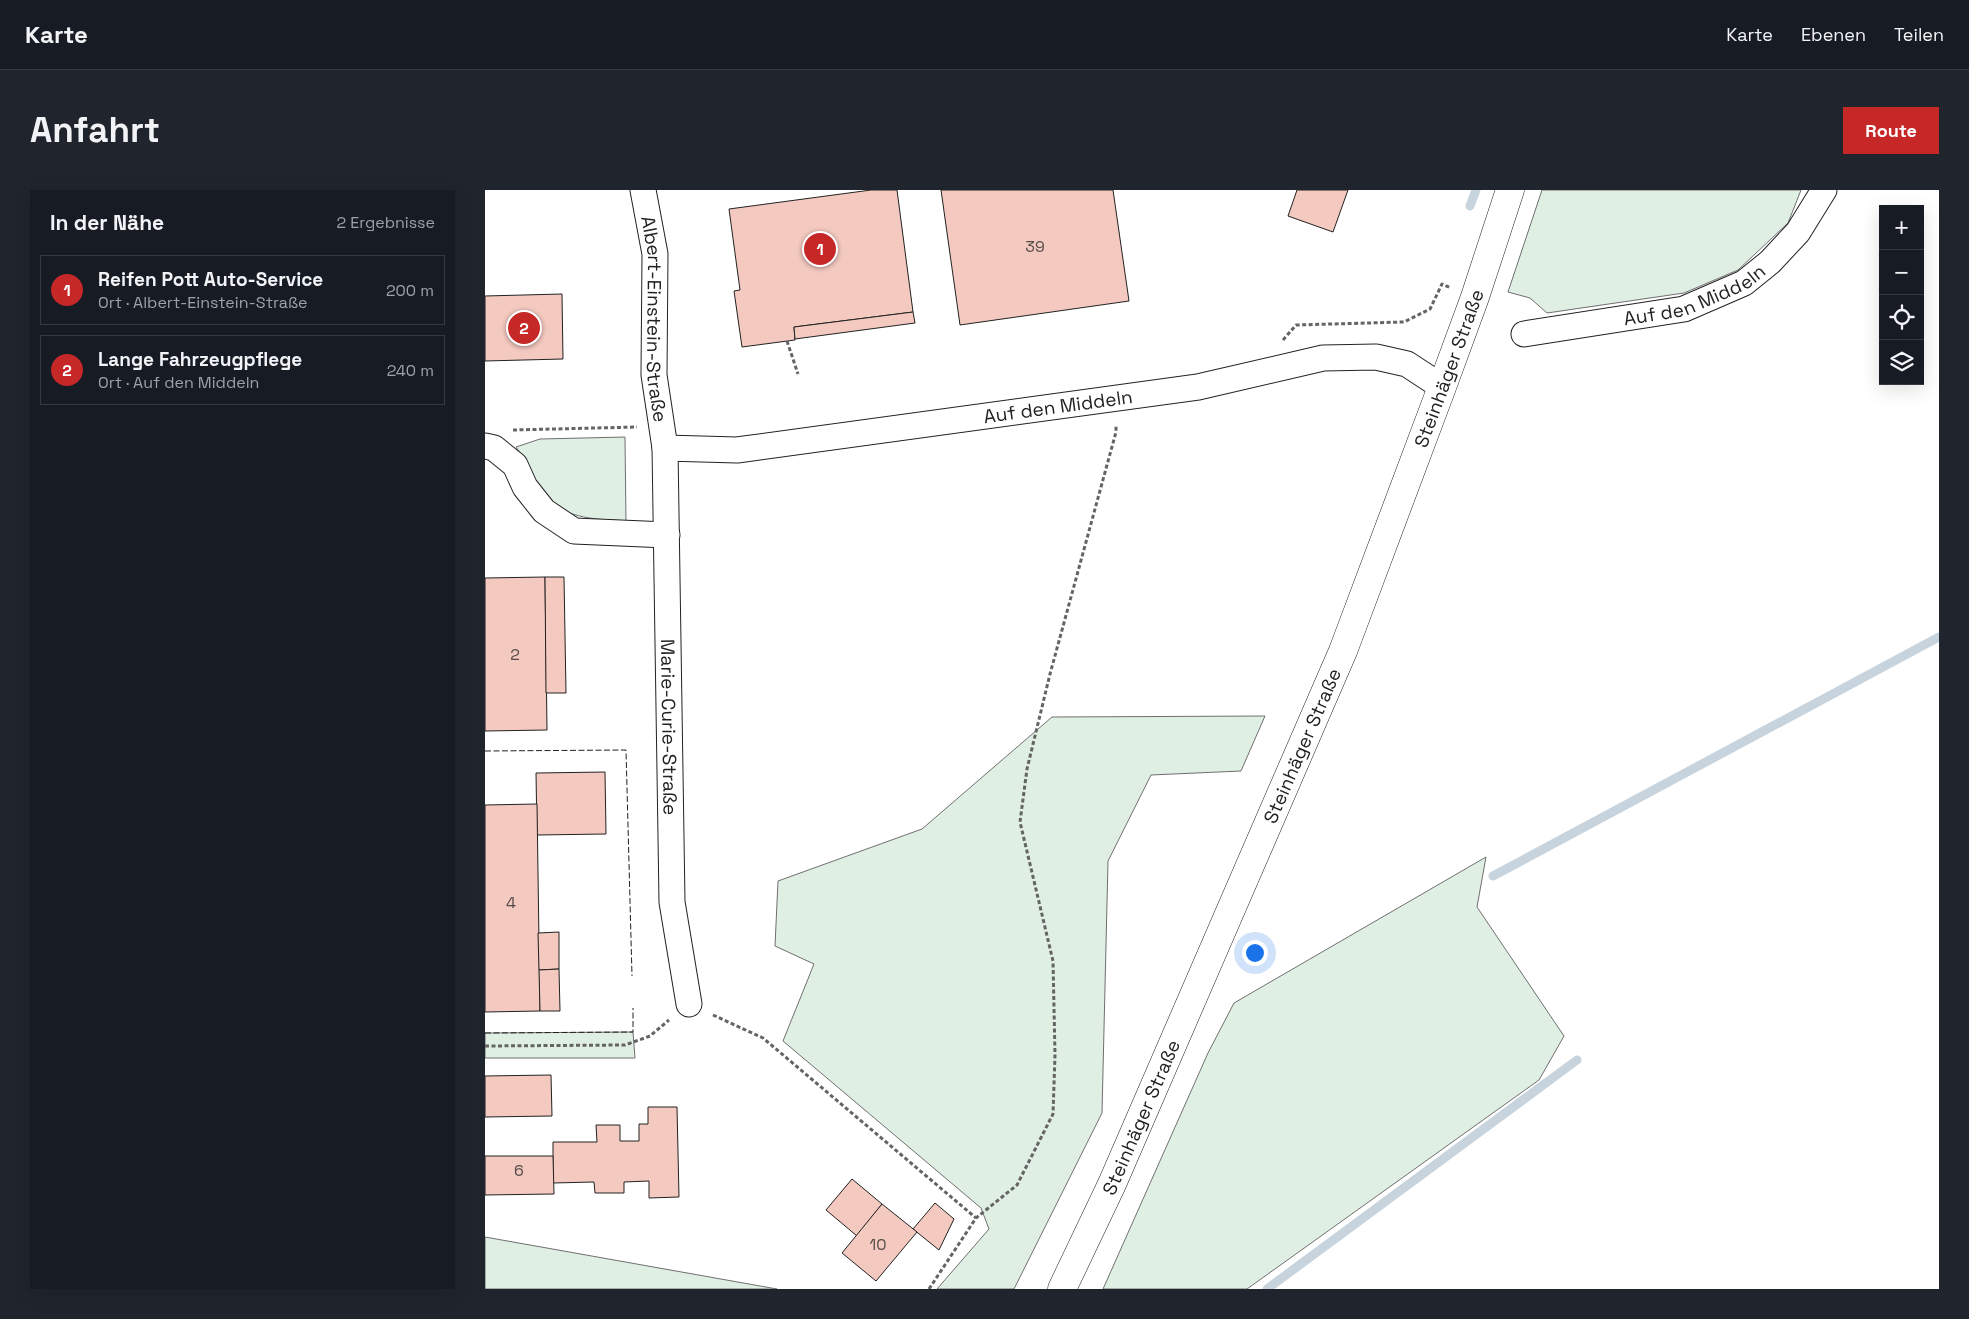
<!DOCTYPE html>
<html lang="de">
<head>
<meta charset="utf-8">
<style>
	body { margin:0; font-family:"Space Grotesk",sans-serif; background:#20242c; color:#f1f3f6 }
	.controls { position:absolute; right:15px; top:15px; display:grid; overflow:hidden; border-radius:0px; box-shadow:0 5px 20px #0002 }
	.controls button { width:45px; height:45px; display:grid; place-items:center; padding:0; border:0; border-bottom:1px solid #363941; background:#171b24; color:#f1f3f6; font:25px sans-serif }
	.you { position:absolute; left:769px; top:762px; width:18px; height:18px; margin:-12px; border:4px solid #fff; border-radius:50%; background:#1a73e8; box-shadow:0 0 0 8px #1a73e833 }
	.badge { display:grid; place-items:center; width:32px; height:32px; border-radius:50%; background:#c62828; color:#fff; font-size:16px; font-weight:700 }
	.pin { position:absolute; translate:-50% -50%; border:2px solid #fff; box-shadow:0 1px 5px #0006 }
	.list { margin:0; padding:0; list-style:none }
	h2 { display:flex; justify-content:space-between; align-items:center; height:65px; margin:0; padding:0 20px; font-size:21px }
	h2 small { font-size:16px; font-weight:400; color:#9ea1a6 }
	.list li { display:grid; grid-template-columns:32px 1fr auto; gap:15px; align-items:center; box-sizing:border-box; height:70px; margin:0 10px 10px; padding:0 10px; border:1px solid #363941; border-radius:0px }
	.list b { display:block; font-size:19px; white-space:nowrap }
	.list p { margin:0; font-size:16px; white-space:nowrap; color:#9ea1a6 }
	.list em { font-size:16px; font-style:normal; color:#9ea1a6 }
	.icon { flex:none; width:28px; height:28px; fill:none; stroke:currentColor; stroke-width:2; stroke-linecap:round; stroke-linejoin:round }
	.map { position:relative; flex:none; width:1454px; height:1099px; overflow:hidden; border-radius:0px }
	header { display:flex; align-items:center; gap:30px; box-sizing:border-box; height:70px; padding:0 25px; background:#171b24; border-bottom:1px solid #363941 }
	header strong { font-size:24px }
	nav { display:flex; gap:28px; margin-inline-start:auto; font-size:18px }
	.intro { display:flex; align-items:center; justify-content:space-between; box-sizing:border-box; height:120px; padding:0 30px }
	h1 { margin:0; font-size:35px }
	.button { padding:12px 22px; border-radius:0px; background:#c62828; color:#fff; font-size:18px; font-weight:700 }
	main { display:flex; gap:30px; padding:0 30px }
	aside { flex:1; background:#171b24; border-radius:0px; box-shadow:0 5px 20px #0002 }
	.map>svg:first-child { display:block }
	.green { fill:#e0efe3; stroke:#6f6f6f }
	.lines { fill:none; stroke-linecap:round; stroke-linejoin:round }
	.stream { stroke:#c7d3dd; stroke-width:9 }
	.building { fill:#f3c9c0; stroke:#222 }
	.minor-casing { stroke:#222; stroke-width:27 }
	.secondary-casing { stroke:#222; stroke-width:29 }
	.path { stroke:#646464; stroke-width:3; stroke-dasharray:4 2.5; stroke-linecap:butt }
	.minor { stroke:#fff; stroke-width:25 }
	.secondary { stroke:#fff; stroke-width:28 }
	.fence { stroke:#222; stroke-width:1; stroke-dasharray:6 2.5; stroke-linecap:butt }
	.labels { text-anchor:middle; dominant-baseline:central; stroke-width:4; stroke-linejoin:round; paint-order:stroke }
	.number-label { font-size:16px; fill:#564c4a }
	.street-label { font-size:19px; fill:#222; stroke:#fff }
</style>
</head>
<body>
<header>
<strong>Karte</strong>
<nav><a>Karte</a><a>Ebenen</a><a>Teilen</a></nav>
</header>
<div class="intro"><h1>Anfahrt</h1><a class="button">Route</a></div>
<main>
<aside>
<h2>In der Nähe<small>2 Ergebnisse</small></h2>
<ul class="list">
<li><span class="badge">1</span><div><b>Reifen Pott Auto-Service</b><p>Ort · Albert-Einstein-Straße</p></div><em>200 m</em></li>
<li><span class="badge">2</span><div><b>Lange Fahrzeugpflege</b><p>Ort · Auf den Middeln</p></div><em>240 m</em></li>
</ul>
</aside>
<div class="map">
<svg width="1454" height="1099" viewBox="0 0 1454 1099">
	<rect width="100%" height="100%" fill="#fff"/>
	<g class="green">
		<path d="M1057,0H1316L1303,33L1253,80L1199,103L1062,123L1045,108L1023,102Z"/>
		<path d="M140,247L141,331C115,329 80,330 62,307C49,292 42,272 31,257L55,249Z"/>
		<path d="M780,526L756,581L666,585L623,671L617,923L529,1099H452L504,1039L496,1018L298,851L329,774L290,756L293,691L437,639L567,527Z"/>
		<path d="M1001,667L992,717L1079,846L1054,890L762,1099H618L723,863L749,813Z"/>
		<path d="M148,842L150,868H0V843Z"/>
		<path d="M0,1047L292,1099H0Z"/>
	</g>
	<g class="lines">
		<g class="stream">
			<path d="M985,16L991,0"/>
			<path d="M1008,686L1454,447"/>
			<path d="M782,1099L1092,870"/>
		</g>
	</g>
	<g class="building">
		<path d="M386,0H412L428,122L309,137L310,150L257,157L249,101L255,100L244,19Z"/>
		<path d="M456,0H628L644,111L475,135Z"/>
		<path d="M812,0H863L848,42L803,26Z"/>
		<path d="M77,104L78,169L0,171V106Z"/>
		<path d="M428,122L430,133L310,149L309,137Z"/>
		<path d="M60,387L62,540L0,541V388Z"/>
		<path d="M60,387H79L81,503H61Z"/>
		<path d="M120,582L121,644L52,645L51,583Z"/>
		<path d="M52,614L55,821L0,822V615Z"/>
		<path d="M74,742V779L54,780L53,743Z"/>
		<path d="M74,779L75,821H55L54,780Z"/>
		<path d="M66,885L67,926L0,927V886Z"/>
		<path d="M163,917H192L194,1007L164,1008V991L139,992V1003H110L109,992L68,993V952H112L111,935H135V951H154V934H163Z"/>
		<path d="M0,966H68L69,1004L0,1005Z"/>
		<path d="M367,989L397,1014L372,1046L341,1020Z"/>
		<path d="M450,1013L469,1029L454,1060L428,1039Z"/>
		<path d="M397,1014L432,1042L391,1091L357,1063Z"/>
	</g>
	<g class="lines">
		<g class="minor-casing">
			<g id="minor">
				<path id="s1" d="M158,0L170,64L169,185L180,258L187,712L204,814"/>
				<path id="s2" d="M1039,144L1199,119L1259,93L1285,72L1313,42L1339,0"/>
				<path d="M0,256L9,258L30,275L40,297L59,321L89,341L182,345"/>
				<path id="s3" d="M180,258L252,260L713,197L838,168L891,167L922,174L957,197"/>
			</g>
		</g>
		<g class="secondary-casing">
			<g id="secondary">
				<path id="s4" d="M577,1099L627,994L858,461L957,197L990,107L1025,0"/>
			</g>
		</g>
		<g class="path">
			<path d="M798,150L811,135L919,132L945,119L957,94L966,98"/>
			<path d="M302,151L313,184"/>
			<path d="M28,240L152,237"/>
			<path d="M228,825L278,848L491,1028"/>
			<path d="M0,856L140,855L165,846L184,830"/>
			<path d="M444,1099L491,1028L532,995L568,924L570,865L568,771L535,632L542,579L565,484L631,242V235"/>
		</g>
		<use href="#minor" class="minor"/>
		<use href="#secondary" class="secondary"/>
		<g class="fence">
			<path d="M0,561L141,560L147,786"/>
			<path d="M0,843L148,842V818"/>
		</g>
	</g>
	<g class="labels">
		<g class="number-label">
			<text x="550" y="56">39</text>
			<text x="30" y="464">2</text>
			<text x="26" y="712">4</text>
			<text x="34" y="980">6</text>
			<text x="393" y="1054">10</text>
		</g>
		<g class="street-label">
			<text stroke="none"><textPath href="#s2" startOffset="176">Auf den Middeln</textPath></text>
			<text stroke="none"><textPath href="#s1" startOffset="130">Albert-Einstein-Straße</textPath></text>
			<text stroke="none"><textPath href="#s4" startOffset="999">Steinhäger Straße</textPath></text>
			<text stroke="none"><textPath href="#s3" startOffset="396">Auf den Middeln</textPath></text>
			<text stroke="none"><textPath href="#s1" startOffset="539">Marie-Curie-Straße</textPath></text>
			<text stroke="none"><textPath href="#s4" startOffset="594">Steinhäger Straße</textPath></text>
			<text stroke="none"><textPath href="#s4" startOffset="189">Steinhäger Straße</textPath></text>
		</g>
	</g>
</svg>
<div class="controls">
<button>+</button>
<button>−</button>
<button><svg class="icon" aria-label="locate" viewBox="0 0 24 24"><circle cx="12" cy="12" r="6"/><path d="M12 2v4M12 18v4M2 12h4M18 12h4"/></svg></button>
<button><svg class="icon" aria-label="layers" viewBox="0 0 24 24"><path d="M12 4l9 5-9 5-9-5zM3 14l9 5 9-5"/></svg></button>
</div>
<div class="you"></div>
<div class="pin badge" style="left:335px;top:59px">1</div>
<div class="pin badge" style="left:39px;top:138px">2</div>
</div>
</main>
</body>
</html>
